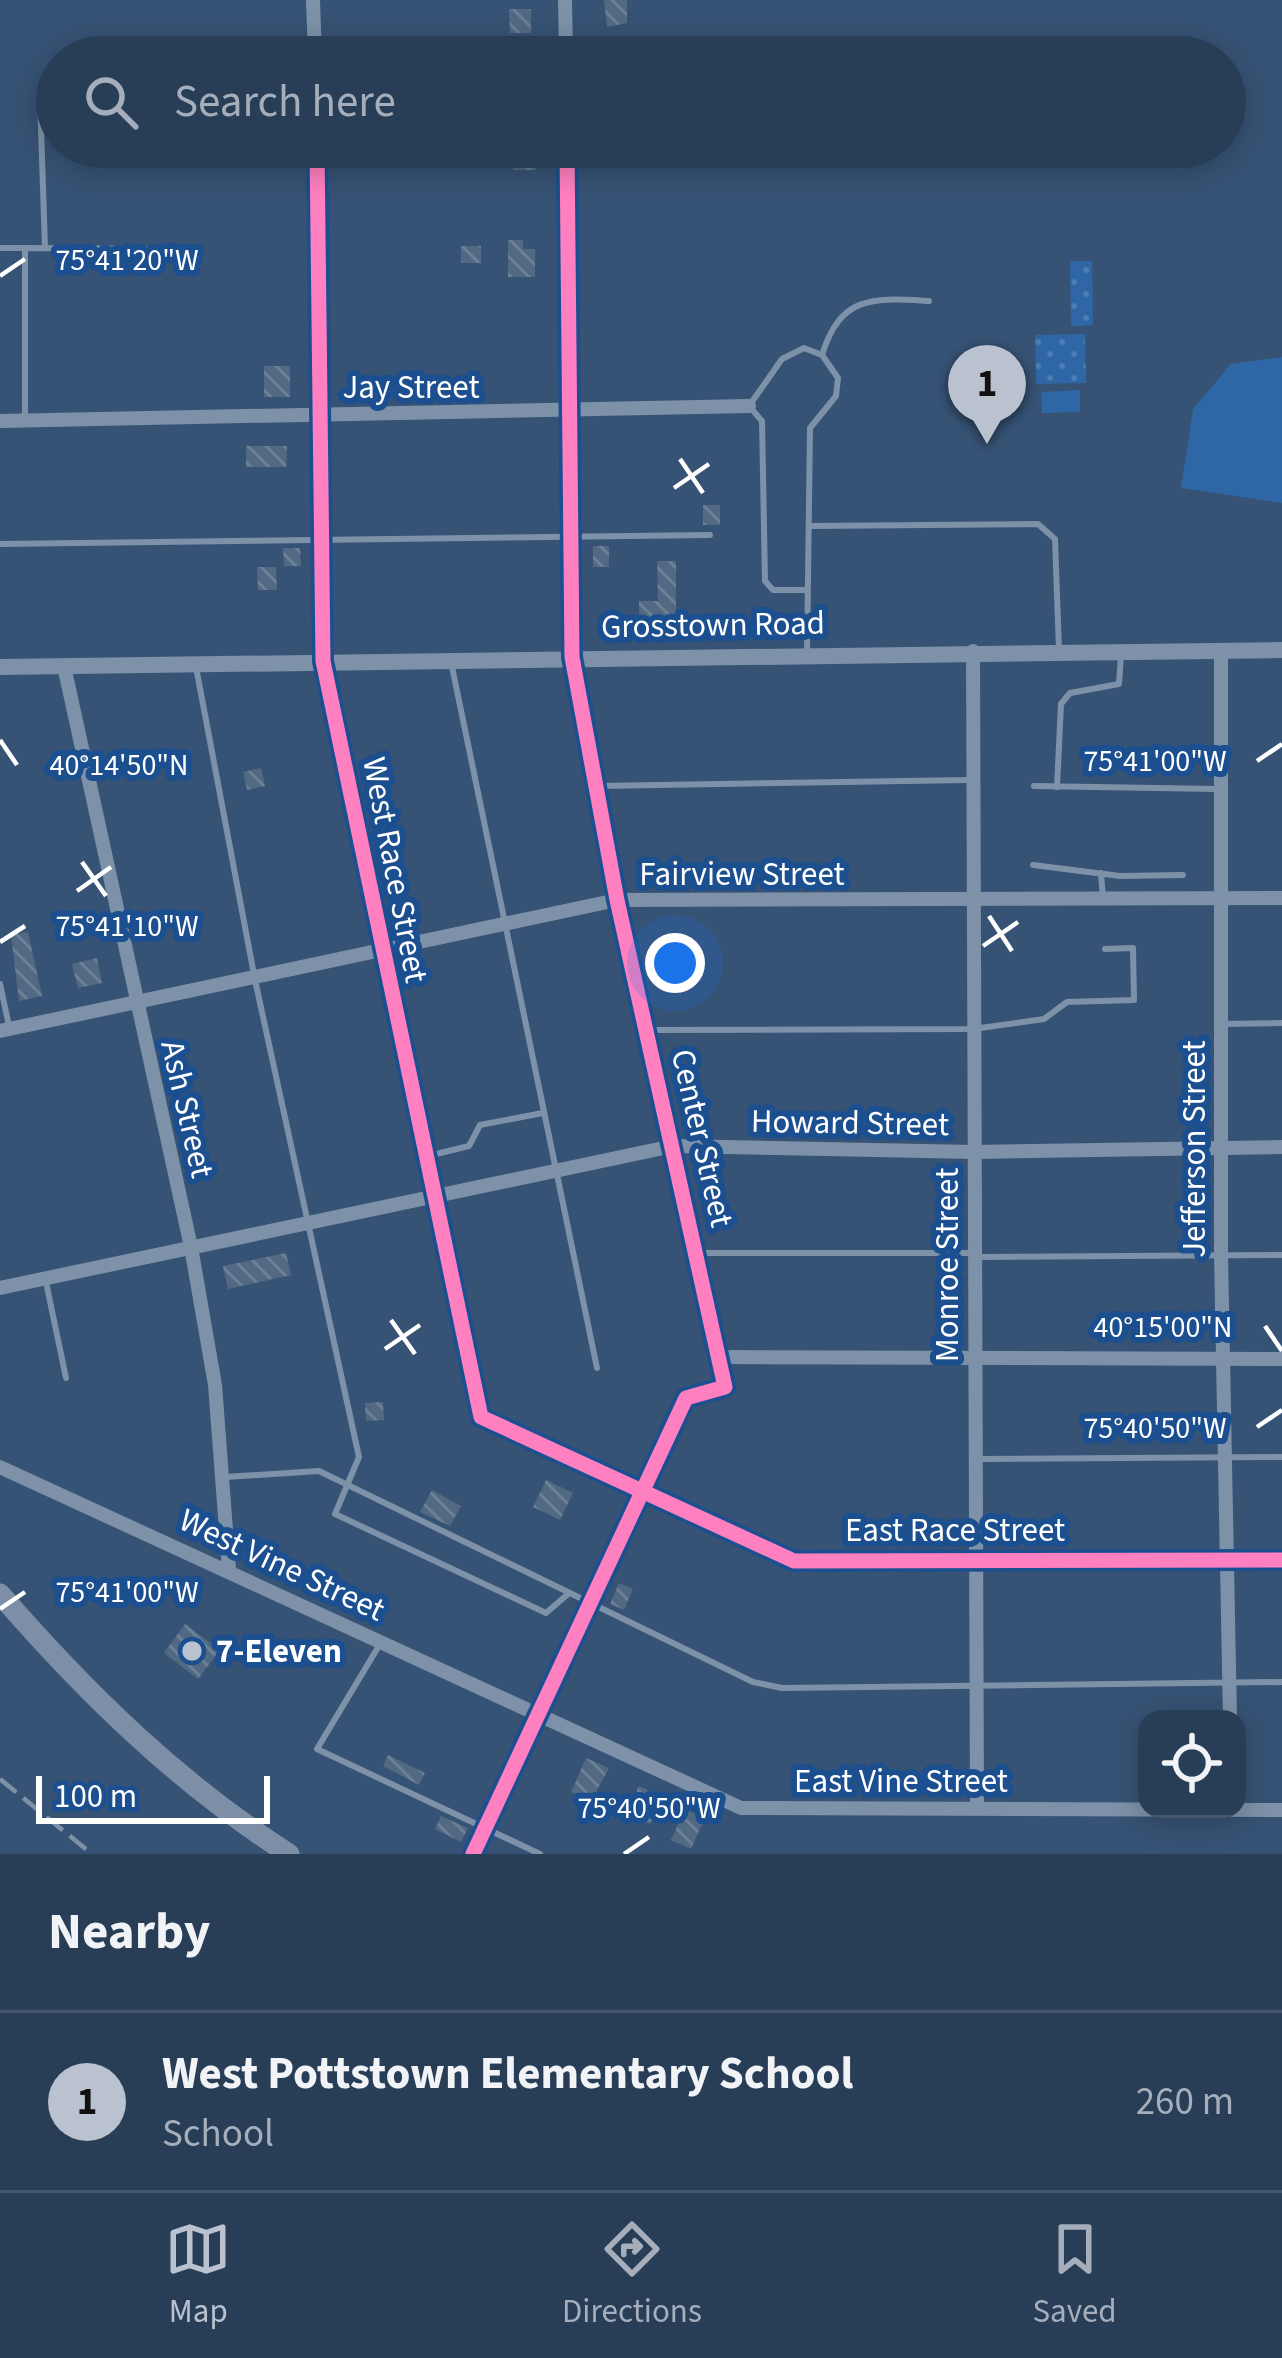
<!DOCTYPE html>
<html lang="en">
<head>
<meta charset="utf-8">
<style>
	body { margin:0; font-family:"Source Sans 3",sans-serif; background:#344961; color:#f1f3f6 }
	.controls { position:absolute; right:36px; bottom:36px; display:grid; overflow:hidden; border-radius:24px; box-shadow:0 6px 30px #0003 }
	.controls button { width:108px; height:108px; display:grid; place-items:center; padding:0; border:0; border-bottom:3px solid #44576d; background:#283e57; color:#f1f3f6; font:60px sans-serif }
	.scale { position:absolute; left:36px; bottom:30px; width:234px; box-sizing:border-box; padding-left:12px; border:6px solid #fff; border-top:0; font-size:33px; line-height:42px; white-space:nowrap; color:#fff; -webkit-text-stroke:9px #1b4f8f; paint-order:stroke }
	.you { position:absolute; left:675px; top:963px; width:42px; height:42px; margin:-30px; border:9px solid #fff; border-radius:50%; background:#1a73e8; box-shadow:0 0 0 18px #1a73e833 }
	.badge { display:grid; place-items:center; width:78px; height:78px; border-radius:50%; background:#b9c2ce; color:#111; font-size:39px; font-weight:700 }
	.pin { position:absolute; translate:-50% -99px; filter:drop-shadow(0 3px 6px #0008) }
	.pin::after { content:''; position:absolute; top:63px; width:42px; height:36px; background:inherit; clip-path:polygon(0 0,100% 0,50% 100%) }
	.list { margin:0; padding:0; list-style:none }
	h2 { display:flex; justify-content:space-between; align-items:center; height:156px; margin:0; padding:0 48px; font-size:51px }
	h2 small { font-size:39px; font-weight:400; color:#a5aeba }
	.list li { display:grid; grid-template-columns:78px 1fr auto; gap:36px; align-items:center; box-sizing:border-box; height:180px; padding:0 48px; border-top:3px solid #44576d }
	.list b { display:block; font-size:45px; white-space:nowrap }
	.list p { margin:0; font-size:39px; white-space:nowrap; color:#a5aeba }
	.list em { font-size:39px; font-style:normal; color:#a5aeba }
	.icon { flex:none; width:66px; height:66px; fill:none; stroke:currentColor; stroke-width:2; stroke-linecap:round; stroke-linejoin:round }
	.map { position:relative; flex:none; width:1282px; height:1854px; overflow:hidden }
	.search { position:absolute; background:#283e57; box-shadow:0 6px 30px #0003; left:36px; right:36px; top:36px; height:132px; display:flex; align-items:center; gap:30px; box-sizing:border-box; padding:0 42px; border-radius:66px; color:#a5aeba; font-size:45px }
	.sheet { height:336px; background:#283e57 }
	nav { display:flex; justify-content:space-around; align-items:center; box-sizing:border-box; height:168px; border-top:3px solid #44576d; background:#283e57; font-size:33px; color:#a5aeba }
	nav a { display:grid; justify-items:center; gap:6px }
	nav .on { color:#b9c2ce }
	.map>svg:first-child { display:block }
	.grass { fill:#2f66a5 }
	.park { fill:url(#park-dots) }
	.building { fill:url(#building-back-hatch) }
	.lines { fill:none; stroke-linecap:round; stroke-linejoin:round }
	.service { stroke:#7d92a8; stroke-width:6 }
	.minor { stroke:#7d92a8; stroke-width:14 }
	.tertiary { stroke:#7d92a8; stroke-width:16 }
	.primary { stroke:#7d8ea7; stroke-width:21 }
	.rail { stroke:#7e92a7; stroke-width:4.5; stroke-dasharray:21 9; stroke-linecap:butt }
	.cycleway-casing { stroke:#1b4f8f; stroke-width:22 }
	.cycleway { stroke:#ff80c0; stroke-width:15 }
	.ticks { fill:none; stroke:#fff; stroke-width:4.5 }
	.poi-dot { fill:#b9c2ce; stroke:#1b4f8f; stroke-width:4.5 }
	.labels { text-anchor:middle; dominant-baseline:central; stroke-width:12; stroke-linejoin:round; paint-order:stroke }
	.street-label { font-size:33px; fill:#fff; stroke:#1b4f8f }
	.poi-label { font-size:33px; font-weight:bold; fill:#fff; stroke:#1b4f8f; text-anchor:start }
	.ticks-label { font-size:30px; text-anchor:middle; fill:#fff; stroke:#1b4f8f; stroke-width:12; stroke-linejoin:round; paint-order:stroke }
</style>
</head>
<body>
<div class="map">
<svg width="1282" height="1854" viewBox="0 0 1282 1854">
	<defs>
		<pattern id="park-dots" width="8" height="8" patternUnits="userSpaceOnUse" patternTransform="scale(3)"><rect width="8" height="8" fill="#2f66a5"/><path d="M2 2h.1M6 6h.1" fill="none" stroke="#4e7db2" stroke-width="1.8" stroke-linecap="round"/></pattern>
		<pattern id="building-back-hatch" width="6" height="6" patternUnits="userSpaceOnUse" patternTransform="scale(3)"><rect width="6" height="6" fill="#526984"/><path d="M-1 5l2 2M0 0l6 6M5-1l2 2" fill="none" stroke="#6c8096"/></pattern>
	</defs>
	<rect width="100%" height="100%" fill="#365274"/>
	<g class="grass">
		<path d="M1282,357V503L1181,488L1193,409L1231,364Z"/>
		<path d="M1080,390V412L1042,413L1041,392Z"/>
	</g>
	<g class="park">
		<path d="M1070,261H1092L1093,325L1071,326Z"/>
		<path d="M1085,334L1086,383L1036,384L1035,335Z"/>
	</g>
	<g class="building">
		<path d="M604,0H627V23L607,27Z"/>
		<path d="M509,9H531V33H510Z"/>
		<rect x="513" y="147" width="23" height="23"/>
		<path d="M508,240H523V249H535V277H508Z"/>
		<rect x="461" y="246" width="20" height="17"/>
		<rect x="264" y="366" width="26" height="31"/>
		<path d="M246,446H287L286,467H246Z"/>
		<rect x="703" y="505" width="17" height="20"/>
		<rect x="593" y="546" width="16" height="21"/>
		<path d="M283,548H300L301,566H284Z"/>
		<path d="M657,561H676V625L639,626V601H658Z"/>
		<path d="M257,567H276L277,590H258Z"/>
		<path d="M261,768L265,786L247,790L243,772Z"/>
		<path d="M28,932L42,996L19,1001L11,935Z"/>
		<path d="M97,958L102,983L78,988L72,964Z"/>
		<path d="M286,1253L291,1275L228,1289L223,1266Z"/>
		<path d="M383,1402L384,1420L366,1421L365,1403Z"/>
		<path d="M546,1480L573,1493L560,1520L533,1507Z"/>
		<path d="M432,1490L461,1506L450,1526L420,1512Z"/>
		<path d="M619,1583L633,1589L624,1610L610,1604Z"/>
		<path d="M185,1624L220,1650L198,1679L164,1653Z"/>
		<path d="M388,1755L425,1773L419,1785L383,1766Z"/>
		<path d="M586,1758L609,1768L591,1801L571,1792Z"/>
		<path d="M639,1786L663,1797L650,1824L626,1813Z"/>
		<path d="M685,1809L705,1818L691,1849L671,1840Z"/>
		<path d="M441,1816L468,1828L461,1842L435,1829Z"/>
	</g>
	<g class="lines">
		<g class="service">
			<path d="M40,98L45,248"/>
			<path d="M0,248H25"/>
			<path d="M822,355C841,294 874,298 929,301"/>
			<path d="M25,417V248L154,249"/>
			<path d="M809,526L1038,524L1055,539L1059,650"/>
			<path d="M0,544L710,535"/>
			<path d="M807,590H773L765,581L762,421L749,406L782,359L804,348L822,355L838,378L836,396L810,428L807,654"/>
			<path d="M451,662L597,1368"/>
			<path d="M196,667L255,980L359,1457L335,1514L546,1613L568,1594"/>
			<path d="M599,786L969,780"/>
			<path d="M1034,786L1217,789"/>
			<path d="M1057,787L1061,704L1070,693L1119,684L1121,655"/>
			<path d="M1033,865L1120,876L1183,875"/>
			<path d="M1101,873L1103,899"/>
			<path d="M0,984L9,1026"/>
			<path d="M1221,1024L1282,1023"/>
			<path d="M650,1030L973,1029L1044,1019L1067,1002L1134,1000L1133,948L1105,949"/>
			<path d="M428,1156L469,1146L480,1125L543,1113"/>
			<path d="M697,1253H974"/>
			<path d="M978,1257L1282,1255"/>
			<path d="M46,1282L66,1378"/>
			<path d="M979,1459L1282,1457"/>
			<path d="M225,1477L319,1471L753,1682L782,1688L1282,1682"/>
			<path d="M380,1644L317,1749L540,1854"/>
		</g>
		<g class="minor">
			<path d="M313,0L315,57"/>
			<path d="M565,0L566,57"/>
			<path d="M536,57H679"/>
			<path d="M317,147L323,661L481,1417L794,1561L1282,1560"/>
			<path d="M0,421L749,406"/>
			<path d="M973,651L977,1807"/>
			<path d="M1221,651V1255L1230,1719"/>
			<path d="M64,666L191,1247L215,1385L229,1569"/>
			<path d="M0,1031L617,900L1282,898"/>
			<path d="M0,1288L673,1146L974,1152L1282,1147"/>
			<path d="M720,1357L1282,1359"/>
			<path d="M0,1467L741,1808L1282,1810"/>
			<path d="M473,1854L686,1398L725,1387L617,900L572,657L567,147"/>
		</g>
		<path class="tertiary" d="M0,667L1282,650"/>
		<path class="primary" d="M0,1594C86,1693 178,1783 289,1854"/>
		<path class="rail" d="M0,1779L92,1854"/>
		<g class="cycleway-casing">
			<g id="cycleway">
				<path d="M317,147L323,661L481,1417L794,1561L1282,1560"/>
				<path d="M473,1854L686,1398L725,1387L617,900L572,657L567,147"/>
			</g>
		</g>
		<use href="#cycleway" class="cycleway"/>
	</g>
	<path class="ticks" d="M0,276L25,259M680,459L703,493M674,488L709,464M0,740L17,765M1257,761L1282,744M82,862L106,896M77,891L111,867M989,916L1012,951M0,942L25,926M983,946L1018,922M391,1320L415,1354M1265,1326L1282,1351M385,1349L420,1325M1257,1427L1282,1410M0,1609L25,1592M624,1854L649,1837"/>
	<circle class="poi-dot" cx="192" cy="1651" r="12"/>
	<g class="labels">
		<g class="street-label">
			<text x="411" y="387">Jay Street</text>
			<text transform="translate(713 625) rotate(-1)">Grosstown Road</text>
			<text transform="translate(395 870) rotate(79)">West Race Street</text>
			<text x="742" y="874">Fairview Street</text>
			<text transform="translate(187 1109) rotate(77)">Ash Street</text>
			<text transform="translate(850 1123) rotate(1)">Howard Street</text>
			<text transform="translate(702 1138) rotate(77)">Center Street</text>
			<text transform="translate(1194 1149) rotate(-90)">Jefferson Street</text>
			<text transform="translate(947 1265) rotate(-90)">Monroe Street</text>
			<text x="955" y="1530">East Race Street</text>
			<text transform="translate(282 1565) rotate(25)">West Vine Street</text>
			<text x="901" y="1781">East Vine Street</text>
		</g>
		<g class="poi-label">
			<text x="216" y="1651">7-Eleven</text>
		</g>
	</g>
	<g class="ticks-label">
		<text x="127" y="270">75°41'20"W</text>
		<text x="1155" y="771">75°41'00"W</text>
		<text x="119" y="775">40°14'50"N</text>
		<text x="127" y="936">75°41'10"W</text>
		<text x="1163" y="1337">40°15'00"N</text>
		<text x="1155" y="1438">75°40'50"W</text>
		<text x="127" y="1602">75°41'00"W</text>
		<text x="649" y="1818">75°40'50"W</text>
	</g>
</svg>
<div class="controls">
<button><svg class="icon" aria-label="locate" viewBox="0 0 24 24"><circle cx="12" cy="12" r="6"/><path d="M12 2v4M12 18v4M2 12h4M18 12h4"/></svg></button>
</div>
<div class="scale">100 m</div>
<div class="you"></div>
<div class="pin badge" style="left:987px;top:444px">1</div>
<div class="search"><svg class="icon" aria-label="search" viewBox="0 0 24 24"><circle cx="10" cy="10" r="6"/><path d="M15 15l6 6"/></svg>Search here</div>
</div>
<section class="sheet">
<h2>Nearby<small></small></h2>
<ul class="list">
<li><span class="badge">1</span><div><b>West Pottstown Elementary School</b><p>School</p></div><em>260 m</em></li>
</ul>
</section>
<nav>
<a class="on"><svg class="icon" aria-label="map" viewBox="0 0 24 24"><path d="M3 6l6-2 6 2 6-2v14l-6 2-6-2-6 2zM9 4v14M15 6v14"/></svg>Map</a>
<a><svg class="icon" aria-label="directions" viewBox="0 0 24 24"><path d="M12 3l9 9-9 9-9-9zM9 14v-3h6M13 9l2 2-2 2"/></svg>Directions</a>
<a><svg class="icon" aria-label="saved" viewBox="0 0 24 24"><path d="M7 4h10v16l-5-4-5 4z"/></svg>Saved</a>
</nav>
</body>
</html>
